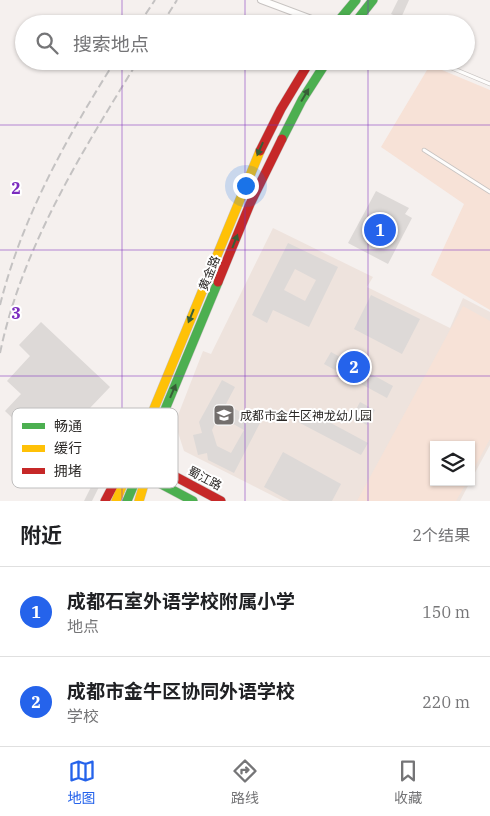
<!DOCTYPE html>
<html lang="zh">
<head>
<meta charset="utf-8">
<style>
	body { margin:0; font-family:"IBM Plex Serif","Noto Sans SC",serif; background:#f6f6f6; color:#202124 }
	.controls { position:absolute; right:15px; bottom:15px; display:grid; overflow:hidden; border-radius:0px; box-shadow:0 1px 4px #0004 }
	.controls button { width:45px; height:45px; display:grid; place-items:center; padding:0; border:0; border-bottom:1px solid #e0e0e0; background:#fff; color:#202124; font:25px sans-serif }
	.you { position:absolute; left:245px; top:185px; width:18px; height:18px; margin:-12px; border:4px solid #fff; border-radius:50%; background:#1a73e8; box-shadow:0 0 0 8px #1a73e833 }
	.badge { display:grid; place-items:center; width:32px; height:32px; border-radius:50%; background:#2563eb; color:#fff; font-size:16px; font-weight:700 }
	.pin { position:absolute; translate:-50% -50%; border:2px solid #fff; box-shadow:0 1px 5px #0006 }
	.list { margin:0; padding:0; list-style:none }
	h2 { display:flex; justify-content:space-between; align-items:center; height:65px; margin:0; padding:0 20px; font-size:21px }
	h2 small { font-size:16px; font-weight:400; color:#757577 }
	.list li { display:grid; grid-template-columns:32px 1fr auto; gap:15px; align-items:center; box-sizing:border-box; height:90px; padding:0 20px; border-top:1px solid #e0e0e0 }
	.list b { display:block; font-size:19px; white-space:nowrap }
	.list p { margin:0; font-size:16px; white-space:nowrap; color:#757577 }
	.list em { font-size:16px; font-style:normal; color:#757577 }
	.icon { flex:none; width:28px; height:28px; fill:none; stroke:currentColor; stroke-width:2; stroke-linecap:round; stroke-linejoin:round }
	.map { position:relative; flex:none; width:490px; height:501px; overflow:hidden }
	.search { position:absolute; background:#fff; box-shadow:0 1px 4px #0004; left:15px; right:15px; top:15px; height:55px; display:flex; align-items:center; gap:12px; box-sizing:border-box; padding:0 18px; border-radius:28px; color:#757577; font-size:19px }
	.sheet { height:245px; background:#fff }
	nav { display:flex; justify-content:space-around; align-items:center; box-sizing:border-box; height:70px; border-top:1px solid #e0e0e0; background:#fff; font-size:14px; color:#757577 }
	nav a { display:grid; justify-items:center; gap:2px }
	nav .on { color:#2563eb }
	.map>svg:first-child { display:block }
	.built { fill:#eee3dd }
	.green { fill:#f7e2d7 }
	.building { fill:#ddd9d7; fill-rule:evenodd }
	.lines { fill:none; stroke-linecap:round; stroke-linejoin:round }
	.lane-casing { stroke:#c7c3c1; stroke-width:4.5 }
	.street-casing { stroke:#c7c3c1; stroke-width:8 }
	.fast-casing { stroke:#c7c3c1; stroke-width:10 }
	.slow-casing { stroke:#c7c3c1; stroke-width:10 }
	.jam-casing { stroke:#c7c3c1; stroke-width:10 }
	.lane { stroke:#fefdfc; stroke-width:3 }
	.street { stroke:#fefdfc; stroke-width:6 }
	.fast { stroke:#4caf50; stroke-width:9 }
	.slow { stroke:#ffc107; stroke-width:9 }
	.jam { stroke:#c62828; stroke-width:9 }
	.rail { stroke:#c4c2c2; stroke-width:2; stroke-dasharray:8 4; stroke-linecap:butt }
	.oneway { fill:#385e37 }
	.grid { fill:none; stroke:#7b2cbf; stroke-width:1; stroke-opacity:0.55 }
	.labels { text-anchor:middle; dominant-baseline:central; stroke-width:4; stroke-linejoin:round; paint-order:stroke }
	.street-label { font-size:12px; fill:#2b2826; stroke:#fff }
	.poi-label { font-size:12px; fill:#2b2826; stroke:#fff; text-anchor:start }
	.key { fill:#fff; stroke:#bfbebe; stroke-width:1 }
	.key-label { font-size:14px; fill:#2b2826 }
	.grid-label { font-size:16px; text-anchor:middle; font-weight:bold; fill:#7b2cbf; stroke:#fff; stroke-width:4; stroke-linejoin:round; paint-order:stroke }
</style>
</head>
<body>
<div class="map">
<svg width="490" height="501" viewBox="0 0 490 501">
	<rect width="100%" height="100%" fill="#f5f0ee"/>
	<path class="built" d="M273,228L373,277L367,287L450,328L463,298L490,312V445L471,480V445H434V482H470L460,501H283L184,451L175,423L203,351L211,354Z"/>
	<g class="green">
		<path d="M430,65L490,90V310L431,275L464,204L381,147Z"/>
		<path d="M463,306L490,321V439L471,474V445H434V482H467L456,501H357Z"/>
	</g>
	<g class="building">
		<path d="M398,0H409L401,18L391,14Z"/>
		<path d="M376,191L409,208L405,214L412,218L388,264L348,243Z"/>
		<path d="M288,243L338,267L309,327L273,310L267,323L252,315ZM295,269L316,280L305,301L284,290Z"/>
		<path d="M371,295L420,319L402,354L354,329Z"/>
		<path d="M41,322L110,387L67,432L77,441L86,432L105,450L70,487L35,453L42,446L5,411L21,394L7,381L30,356L19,345Z"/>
		<path d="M331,352L393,386L387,398L324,364Z"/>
		<path d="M222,380L235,387L226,404L260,423L234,473L208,460L207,453L198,455L193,435L202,433L199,422ZM219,416L244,430L231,453L217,446L212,430Z"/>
		<path d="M360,402L375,410L367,425L352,417Z"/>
		<path d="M305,409L368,443L361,455L298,422Z"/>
		<path d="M125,419L132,422L113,466L110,465L92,501H84Z"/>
		<path d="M283,452L341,484L332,501H290L264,487Z"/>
	</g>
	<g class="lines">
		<g class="lane-casing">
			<g id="lane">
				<path d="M435,61L490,84"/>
				<path d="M424,150L490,192"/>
			</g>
		</g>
		<g class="street-casing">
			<path id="street" d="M261,0L325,24"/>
		</g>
		<g class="fast-casing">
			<g id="fast">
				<path d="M336,24L356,0"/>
				<path d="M354,24L373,0"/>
				<path d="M282,139L302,100L327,61"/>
				<path d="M146,476L193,501"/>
				<path d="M127,501L218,282"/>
			</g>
		</g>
		<g class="slow-casing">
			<g id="slow">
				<path d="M116,501L260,151"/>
				<path d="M139,501L158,437"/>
			</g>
		</g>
		<g class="jam-casing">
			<g id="jam">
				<path d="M260,151L281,109L310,61"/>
				<path d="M218,282L250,204L282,139"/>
				<path d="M150,463L221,501"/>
				<path d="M105,501L140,434"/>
			</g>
		</g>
		<use href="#lane" class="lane"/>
		<use href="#street" class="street"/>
		<use href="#fast" class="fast"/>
		<use href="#slow" class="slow"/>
		<use href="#jam" class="jam"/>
		<g class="rail">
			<path d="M139,24L155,0"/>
			<path d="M162,24L177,0"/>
			<path d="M0,305C22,217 67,137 115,61"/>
			<path d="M0,353C22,247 82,152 138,61"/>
		</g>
	</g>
	<defs><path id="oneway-solid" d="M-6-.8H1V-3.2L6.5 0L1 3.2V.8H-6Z" transform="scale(1.25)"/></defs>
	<g class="oneway">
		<use href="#oneway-solid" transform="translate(305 95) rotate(-59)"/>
		<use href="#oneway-solid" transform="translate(260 149) rotate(114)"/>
		<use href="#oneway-solid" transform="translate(235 241) rotate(-69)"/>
		<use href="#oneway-solid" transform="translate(191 316) rotate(112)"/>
		<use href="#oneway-solid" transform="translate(173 391) rotate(-67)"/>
	</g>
	<path class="grid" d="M122,0V24M245,0V24M368,0V24M122,61V501M245,61V501M368,61V501M0,125H490M0,250H490M0,376H490"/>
	<defs>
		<g id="school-square" transform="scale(1.125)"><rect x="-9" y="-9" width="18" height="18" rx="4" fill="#726e6c" stroke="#fff"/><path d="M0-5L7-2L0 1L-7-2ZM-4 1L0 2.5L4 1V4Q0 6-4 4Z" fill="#fff"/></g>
	</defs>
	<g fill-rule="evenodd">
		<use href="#school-square" x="224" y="415"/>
	</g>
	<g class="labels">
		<g class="street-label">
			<text transform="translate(209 273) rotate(-68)">黄金路</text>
			<text transform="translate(205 478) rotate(28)">蜀江路</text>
		</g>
		<g class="poi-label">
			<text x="240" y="415">成都市金牛区神龙幼儿园</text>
		</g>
	</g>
	<rect x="12" y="408" width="166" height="80" rx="8" class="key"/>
	<rect x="22" y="423" width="23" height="6" fill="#4caf50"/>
	<rect x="22" y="445" width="23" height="7" fill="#ffc107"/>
	<rect x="22" y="468" width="23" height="6" fill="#c62828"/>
	<g class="key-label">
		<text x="54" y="431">畅通</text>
		<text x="54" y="453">缓行</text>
		<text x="54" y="476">拥堵</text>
	</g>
	<g class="grid-label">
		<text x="16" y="194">2</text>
		<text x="16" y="319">3</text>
	</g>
</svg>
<div class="controls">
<button><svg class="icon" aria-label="layers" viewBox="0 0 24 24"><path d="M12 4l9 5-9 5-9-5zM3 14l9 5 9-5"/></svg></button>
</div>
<div class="you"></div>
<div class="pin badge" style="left:380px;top:230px">1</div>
<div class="pin badge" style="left:354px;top:367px">2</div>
<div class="search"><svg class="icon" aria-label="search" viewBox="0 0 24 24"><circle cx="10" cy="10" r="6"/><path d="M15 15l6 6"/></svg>搜索地点</div>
</div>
<section class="sheet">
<h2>附近<small>2个结果</small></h2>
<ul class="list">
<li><span class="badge">1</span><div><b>成都石室外语学校附属小学</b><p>地点</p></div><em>150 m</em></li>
<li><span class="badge">2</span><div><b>成都市金牛区协同外语学校</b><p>学校</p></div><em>220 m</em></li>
</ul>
</section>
<nav>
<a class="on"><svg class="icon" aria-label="map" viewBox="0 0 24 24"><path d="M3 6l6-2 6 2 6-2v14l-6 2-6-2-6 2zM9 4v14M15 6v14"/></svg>地图</a>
<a><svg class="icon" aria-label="directions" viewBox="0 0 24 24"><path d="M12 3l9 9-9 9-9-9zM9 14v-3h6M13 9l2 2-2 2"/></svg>路线</a>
<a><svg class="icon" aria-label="saved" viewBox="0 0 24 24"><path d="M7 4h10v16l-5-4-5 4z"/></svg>收藏</a>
</nav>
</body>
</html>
